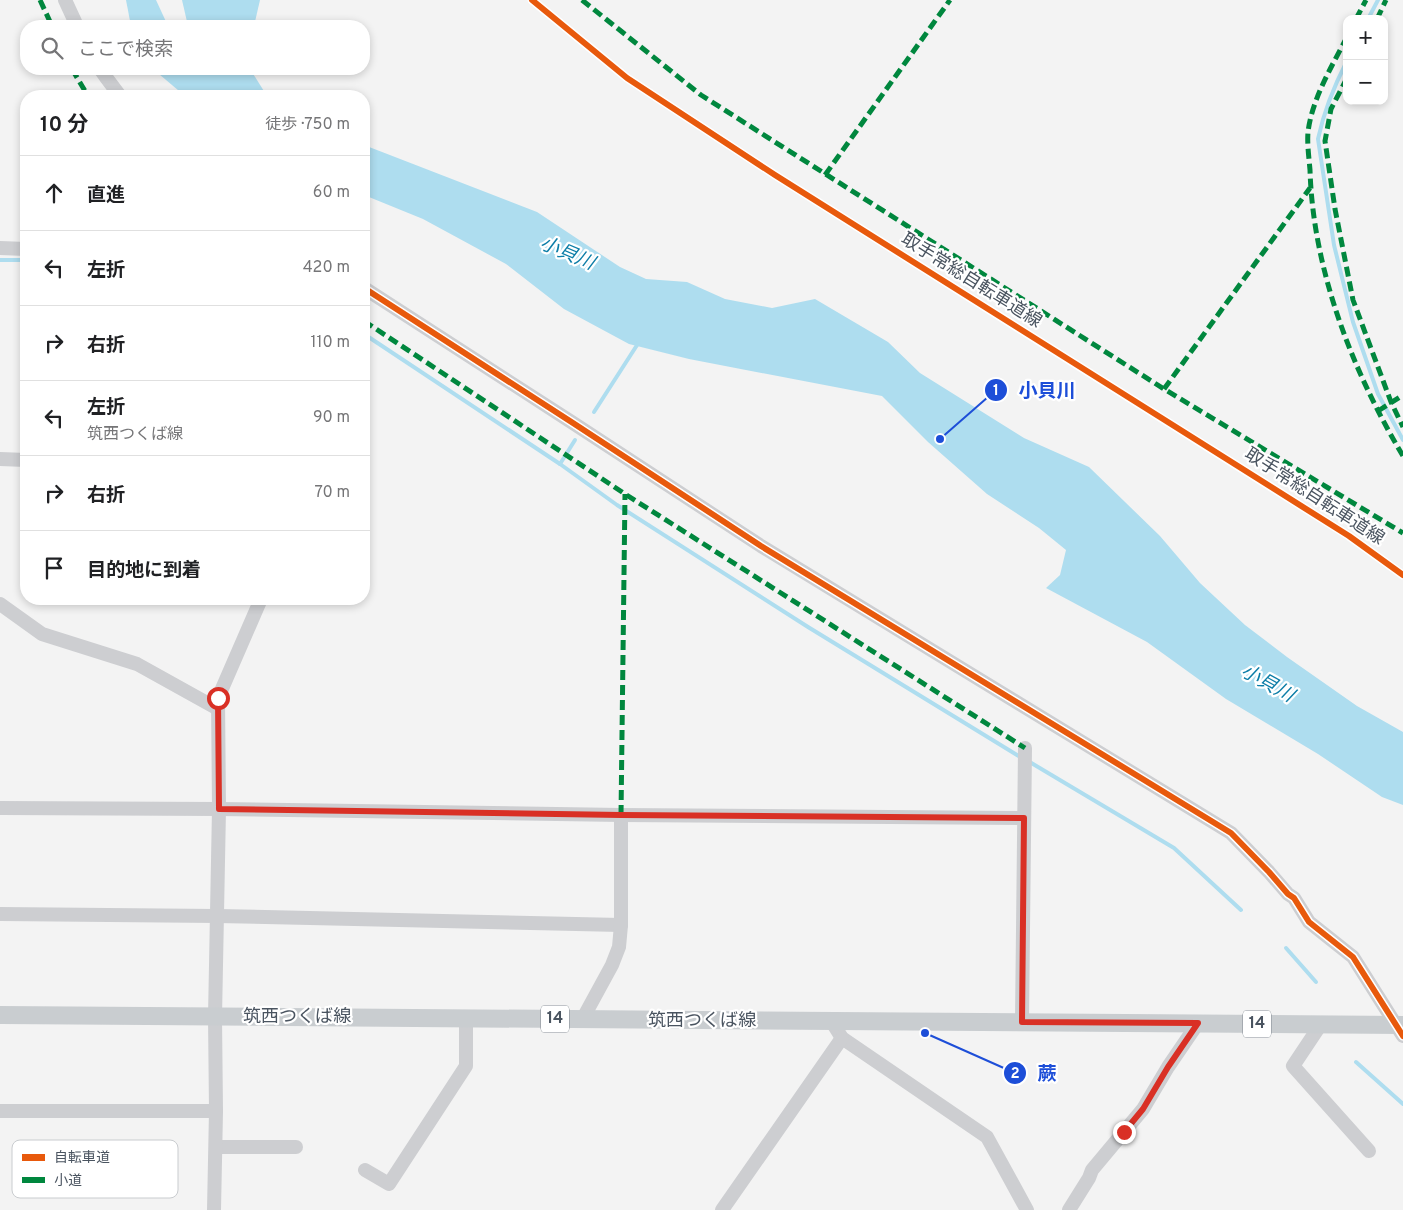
<!DOCTYPE html>
<html lang="ja">
<head>
<meta charset="utf-8">
<style>
	body { margin:0; font-family:Overpass,"Noto Sans JP",sans-serif; background:#f2f2f2; color:#202124 }
	.controls { position:absolute; right:15px; top:15px; display:grid; overflow:hidden; border-radius:10px; box-shadow:0 2px 8px #0003 }
	.controls button { width:45px; height:45px; display:grid; place-items:center; padding:0; border:0; border-bottom:1px solid #e0e0e0; background:#fff; color:#202124; font:25px sans-serif }
	.stop { position:absolute; width:15px; height:15px; margin:-11px; border:4px solid #d93025; border-radius:50%; background:#fff }
	.stop.end { background:#d93025; border-color:#fff; box-shadow:0 1px 5px #0008 }
	.list { margin:0; padding:0; list-style:none }
	h2 { display:flex; justify-content:space-between; align-items:center; height:65px; margin:0; padding:0 20px; font-size:21px }
	h2 small { font-size:16px; font-weight:400; color:#757577 }
	.list li { display:grid; grid-template-columns:32px 1fr auto; gap:15px; align-items:center; box-sizing:border-box; height:75px; padding:0 20px; border-top:1px solid #e0e0e0 }
	.list b { display:block; font-size:19px; white-space:nowrap }
	.list p { margin:0; font-size:16px; white-space:nowrap; color:#757577 }
	.list em { font-size:16px; font-style:normal; color:#757577 }
	.icon { flex:none; width:28px; height:28px; fill:none; stroke:currentColor; stroke-width:2; stroke-linecap:round; stroke-linejoin:round }
	.map { position:relative; flex:none; width:1403px; height:1210px; overflow:hidden }
	.search { position:absolute; background:#fff; box-shadow:0 2px 8px #0003; left:20px; top:20px; width:350px; height:55px; display:flex; align-items:center; gap:12px; box-sizing:border-box; padding:0 18px; border-radius:20px; color:#757577; font-size:19px }
	.panel { position:absolute; background:#fff; box-shadow:0 2px 8px #0003; left:20px; top:90px; width:350px; height:515px; border-radius:20px }
	.map>svg:first-child { display:block }
	.water { fill:#aeddef }
	.lines { fill:none; stroke-linecap:round; stroke-linejoin:round }
	.stream { stroke:#aeddef; stroke-width:4 }
	.minor { stroke:#cdced1; stroke-width:14 }
	.major { stroke:#c9cdd0; stroke-width:18 }
	.quiet { stroke:#00873e; stroke-width:5; stroke-dasharray:10 5; stroke-linecap:butt }
	.cycleway-casing { stroke:#fff; stroke-width:9 }
	.cycleway { stroke:#e8590c; stroke-width:6 }
	.route { stroke:#d93025; stroke-width:6 }
	.labels { text-anchor:middle; dominant-baseline:central; stroke-width:4.5; stroke-linejoin:round; paint-order:stroke }
	.shield { fill:#fff; stroke:#808790; stroke-width:1 }
	.shield-label { font-size:16px; font-weight:bold; fill:#4a5460 }
	.street-label { font-size:18px; fill:#4a5460; stroke:#fff }
	.water-label { font-size:19px; font-style:italic; fill:#0d7ea8; stroke:#fff }
	.key { fill:#fff; stroke:#c9cccf; stroke-width:1 }
	.key-label { font-size:14px; fill:#4a5460 }
	.leader { fill:none; stroke:#1d4ed8; stroke-width:2 }
	.callout-dot { fill:#1d4ed8; stroke:#fff; stroke-width:2 }
	.mark-label { font-size:15px; text-anchor:middle; font-weight:bold; fill:#fff }
	.callout-label { font-size:19px; text-anchor:middle; font-weight:bold; fill:#1d4ed8; stroke:#fff; stroke-width:4.5; stroke-linejoin:round; paint-order:stroke }
</style>
</head>
<body>
<div class="map">
<svg width="1403" height="1210" viewBox="0 0 1403 1210">
	<rect width="100%" height="100%" fill="#f3f3f3"/>
	<g class="water">
		<path d="M126,0H156L168,26H131Z"/>
		<path d="M182,0H260L254,26H188Z"/>
		<path d="M153,69H250L267,96H185Z"/>
		<path d="M364,145L537,212L620,267L646,279L687,282L725,299L772,308L815,299L888,342L920,373L1024,438L1089,467L1160,536L1200,583L1245,625L1287,657L1357,706L1403,732V805L1382,797L1318,754L1226,699L1147,642L1046,588L1060,575L1066,550L1039,528L987,494L928,442L882,396L689,359L629,344L564,309L506,264L423,219L364,195Z"/>
	</g>
	<g class="lines">
		<g class="stream">
			<path d="M1368,19L1378,0"/>
			<path d="M1347,61C1334,86 1324,111 1318,139L1334,245L1353,322L1378,394L1403,440"/>
			<path d="M0,260H26"/>
			<path d="M364,334L560,464L617,505L808,627L1022,758"/>
			<path d="M594,412L639,342"/>
			<path d="M560,464L575,440"/>
			<path d="M1028,761L1174,848L1241,910"/>
			<path d="M1286,948L1316,982"/>
			<path d="M1356,1062L1403,1104"/>
		</g>
		<g class="minor">
			<path d="M65,0L77,26"/>
			<path d="M100,69L105,76L120,96"/>
			<path d="M0,248L26,249"/>
			<path d="M364,288L573,423L761,546L1231,833L1269,872L1288,894L1294,898L1309,922L1353,957L1403,1036"/>
			<path d="M0,459L26,460"/>
			<path d="M0,604L42,634L137,664L218,709"/>
			<path d="M0,808L219,809L621,815L1024,818"/>
			<path d="M0,914L217,916L621,925"/>
			<path d="M582,1020L612,965L619,947L621,925V815"/>
			<path d="M832,1022L842,1038L987,1137L1027,1210"/>
			<path d="M1022,1022L1025,748"/>
			<path d="M1321,1024L1293,1066L1369,1151"/>
			<path d="M0,1111H216"/>
			<path d="M216,1147H296"/>
			<path d="M365,1170L389,1184L466,1066V1019"/>
			<path d="M214,1210L216,1111L215,1017L219,809L218,698L261,599"/>
			<path d="M722,1210L842,1038"/>
			<path d="M1069,1210L1089,1178L1092,1170L1143,1109L1168,1067L1198,1023"/>
		</g>
		<path class="major" d="M0,1015L1403,1025"/>
		<g class="quiet">
			<path d="M40,0L52,26"/>
			<path d="M582,0L701,95L1164,389L1403,533"/>
			<path d="M1356,19L1366,0"/>
			<path d="M1377,19L1386,0"/>
			<path d="M1347,37C1332,66 1312,99 1308,132C1307,144 1309,158 1310,170C1313,270 1352,370 1403,456"/>
			<path d="M72,69L88,96"/>
			<path d="M1347,78L1331,109L1325,141L1335,209L1353,300L1391,402L1403,427"/>
			<path d="M825,175L950,0"/>
			<path d="M364,321L625,494L1025,748"/>
			<path d="M1164,389L1310,188"/>
			<path d="M1378,411L1403,395"/>
			<path d="M621,815L625,494"/>
		</g>
		<g class="cycleway-casing">
			<g id="cycleway">
				<path d="M532,0L627,78L775,175L1349,536L1403,575"/>
				<path d="M364,288L573,423L761,546L1231,833L1269,872L1288,894L1294,898L1309,922L1353,957L1403,1036"/>
			</g>
		</g>
		<use href="#cycleway" class="cycleway"/>
	</g>
	<g class="lines">
		<path class="route" d="M218,698L219,809L621,815L1024,818L1022,1022L1198,1023L1168,1067L1143,1109L1124,1132"/>
	</g>
	<g class="labels">
		<g class="shield">
			<rect x="541" y="1005.5" width="28" height="27" rx="4"/>
			<rect x="1243" y="1010.5" width="28" height="27" rx="4"/>
		</g>
		<g class="shield-label">
			<text x="555" y="1019">14</text>
			<text x="1257" y="1024">14</text>
		</g>
		<g class="street-label">
			<text transform="translate(971 281) rotate(32)">取手常総自転車道線</text>
			<text transform="translate(1314 497) rotate(33)">取手常総自転車道線</text>
			<text x="297" y="1017">筑西つくば線</text>
			<text x="702" y="1021">筑西つくば線</text>
		</g>
		<g class="water-label">
			<text transform="translate(567 254) rotate(23)">小貝川</text>
			<text transform="translate(1267 684) rotate(29)">小貝川</text>
		</g>
	</g>
	<rect x="12" y="1140" width="166" height="58" rx="8" class="key"/>
	<rect x="22" y="1154" width="23" height="7" fill="#e8590c"/>
	<rect x="22" y="1177" width="23" height="6" fill="#00873e"/>
	<g class="key-label">
		<text x="54" y="1162">自転車道</text>
		<text x="54" y="1185">小道</text>
	</g>
	<path class="leader" d="M940 439L996 390M925 1033L1015 1073"/>
	<g class="callout-dot">
		<circle cx="940" cy="439" r="5"/>
		<circle cx="925" cy="1033" r="5"/>
		<circle cx="996" cy="390" r="12"/>
		<circle cx="1015" cy="1073" r="12"/>
	</g>
	<g class="mark-label">
		<text x="996" y="395">1</text>
		<text x="1015" y="1078">2</text>
	</g>
	<g class="callout-label">
		<text x="1047" y="397">小貝川</text>
		<text x="1047" y="1080">蕨</text>
	</g>
</svg>
<div class="controls">
<button>+</button>
<button>−</button>
</div>
<div class="stop" style="left:218px;top:698px"></div>
<div class="stop end" style="left:1124px;top:1132px"></div>
<div class="search"><svg class="icon" aria-label="search" viewBox="0 0 24 24"><circle cx="10" cy="10" r="6"/><path d="M15 15l6 6"/></svg>ここで検索</div>
<section class="panel">
<h2>10 分<small>徒歩 · 750 m</small></h2>
<ul class="list">
<li><svg class="icon" aria-label="ahead" viewBox="0 0 24 24"><path d="M12 20V5M6 11l6-6 6 6"/></svg><div><b>直進</b></div><em>60 m</em></li>
<li><svg class="icon" aria-label="left" viewBox="0 0 24 24"><path d="M17 20v-9H6M10 6l-5 5 5 5"/></svg><div><b>左折</b></div><em>420 m</em></li>
<li><svg class="icon" aria-label="right" viewBox="0 0 24 24"><path d="M7 20v-9h11M14 6l5 5-5 5"/></svg><div><b>右折</b></div><em>110 m</em></li>
<li><svg class="icon" aria-label="left" viewBox="0 0 24 24"><path d="M17 20v-9H6M10 6l-5 5 5 5"/></svg><div><b>左折</b><p>筑西つくば線</p></div><em>90 m</em></li>
<li><svg class="icon" aria-label="right" viewBox="0 0 24 24"><path d="M7 20v-9h11M14 6l5 5-5 5"/></svg><div><b>右折</b></div><em>70 m</em></li>
<li><svg class="icon" aria-label="arrive" viewBox="0 0 24 24"><path d="M6 21V4h12l-3 4 3 4H6"/></svg><div><b>目的地に到着</b></div></li>
</ul>
</section>
</div>
</body>
</html>
